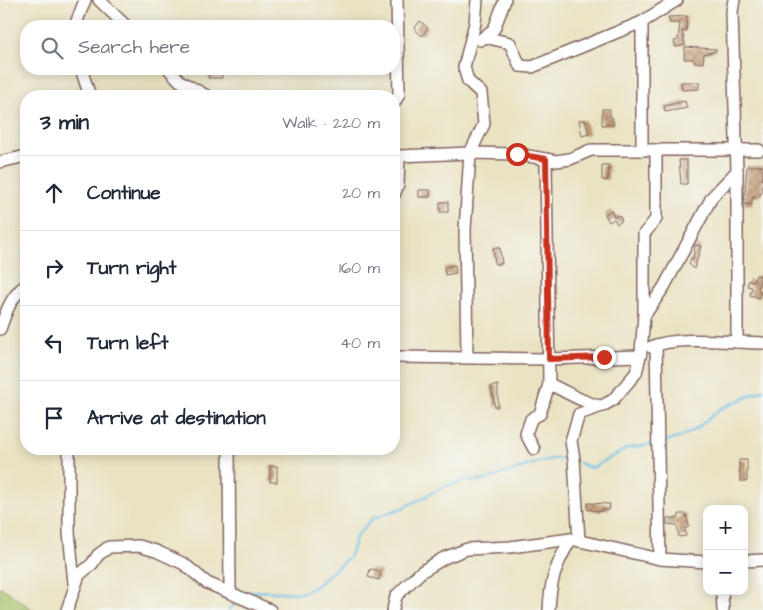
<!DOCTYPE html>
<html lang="en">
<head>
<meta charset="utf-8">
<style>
	body { margin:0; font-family:"Architects Daughter",sans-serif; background:#f6f6f7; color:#1f2937 }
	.controls { position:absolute; right:15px; bottom:15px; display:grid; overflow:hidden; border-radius:10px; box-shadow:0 2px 12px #0003 }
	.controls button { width:45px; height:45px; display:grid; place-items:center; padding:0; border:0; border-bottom:1px solid #e0e1e3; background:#fff; color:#1f2937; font:25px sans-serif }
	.stop { position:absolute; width:15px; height:15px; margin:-11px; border:4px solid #c8321e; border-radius:50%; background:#fff }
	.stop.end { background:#c8321e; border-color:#fff; box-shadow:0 1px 5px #0008 }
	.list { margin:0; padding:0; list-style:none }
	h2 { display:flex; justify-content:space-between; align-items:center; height:65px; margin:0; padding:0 20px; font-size:21px }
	h2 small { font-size:16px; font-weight:400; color:#747a83 }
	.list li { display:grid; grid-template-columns:32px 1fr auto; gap:15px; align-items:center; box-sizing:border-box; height:75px; padding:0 20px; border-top:1px solid #e0e1e3 }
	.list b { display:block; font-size:19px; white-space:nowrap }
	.list em { font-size:16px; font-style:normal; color:#747a83 }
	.icon { flex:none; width:28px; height:28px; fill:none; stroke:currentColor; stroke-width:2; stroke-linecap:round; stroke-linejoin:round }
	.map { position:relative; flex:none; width:763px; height:610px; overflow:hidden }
	.search { position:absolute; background:#fff; box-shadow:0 2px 12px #0003; left:20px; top:20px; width:380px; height:55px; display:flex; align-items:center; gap:12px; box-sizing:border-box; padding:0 18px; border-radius:20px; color:#747a83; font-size:19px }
	.panel { position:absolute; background:#fff; box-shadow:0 2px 12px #0003; left:20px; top:90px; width:380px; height:365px; border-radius:20px }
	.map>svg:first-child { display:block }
	.grass { fill:#aac76e; stroke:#7a734c }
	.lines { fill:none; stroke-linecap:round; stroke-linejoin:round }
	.stream { stroke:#6abee6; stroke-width:2.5 }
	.building { fill:url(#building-cross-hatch) }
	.minor-casing { stroke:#826460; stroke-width:14 }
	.minor { stroke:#fff; stroke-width:11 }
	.route { stroke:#c8321e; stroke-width:6 }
</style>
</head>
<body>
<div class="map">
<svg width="763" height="610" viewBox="0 0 763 610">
	<defs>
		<pattern id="building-cross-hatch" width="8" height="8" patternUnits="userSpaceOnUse" patternTransform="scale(1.25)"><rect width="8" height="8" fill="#c8a37d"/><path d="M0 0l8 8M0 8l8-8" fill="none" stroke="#a48467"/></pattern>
	</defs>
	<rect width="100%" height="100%" fill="#f6f6f2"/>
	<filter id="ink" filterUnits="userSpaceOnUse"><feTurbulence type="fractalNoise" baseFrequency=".02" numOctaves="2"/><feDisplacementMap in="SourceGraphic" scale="10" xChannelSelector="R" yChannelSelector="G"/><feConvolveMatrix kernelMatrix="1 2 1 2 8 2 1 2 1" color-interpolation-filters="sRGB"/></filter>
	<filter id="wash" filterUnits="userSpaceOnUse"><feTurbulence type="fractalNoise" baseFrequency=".0096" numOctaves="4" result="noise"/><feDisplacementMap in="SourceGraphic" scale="20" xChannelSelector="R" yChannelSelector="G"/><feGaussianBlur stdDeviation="1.12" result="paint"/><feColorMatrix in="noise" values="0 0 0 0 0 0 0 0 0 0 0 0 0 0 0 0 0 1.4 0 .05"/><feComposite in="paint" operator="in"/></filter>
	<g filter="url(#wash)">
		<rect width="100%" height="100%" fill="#eae3c3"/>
		<path class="grass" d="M0,586L33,610H0Z"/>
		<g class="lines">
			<g class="stream">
				<path d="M661,442L679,438L696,429L720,409L763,390"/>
				<path d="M579,463L592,468L628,448L654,444"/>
				<path d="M245,595L254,591L301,593L315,587L350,556L356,537L373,518L403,508L446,486L464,481L486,480L539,462L557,458L569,459"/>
				<path d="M229,610L239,599"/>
			</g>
		</g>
		<g id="blocks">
			<g class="building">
				<path d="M687,16L686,32L682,31L685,45L676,47L674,41L678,40L680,23H670L668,17Z"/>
				<path d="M420,21L428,28L422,36L414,29Z"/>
				<path d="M685,47L716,49V51L704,54L703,63L694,62V59H684Z"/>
				<path d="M210,69H222V78H208Z"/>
				<path d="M681,82H699V89L682,90Z"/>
				<path d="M685,101L687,108L665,112L664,106Z"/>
				<path d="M602,109H610V117H612L614,125H602Z"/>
				<path d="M579,120H585L589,134L582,136Z"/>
				<path d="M679,160H687V184H681Z"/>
				<path d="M602,165H609L608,180H602Z"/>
				<path d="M747,166H763L762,193L760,194V196L752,198V205L744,204Z"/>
				<rect x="419" y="190" width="11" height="7"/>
				<rect x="440" y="202" width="8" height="10"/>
				<path d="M611,210L614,217L619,215L622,221L617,224L614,219L609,222L605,214Z"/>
				<path d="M695,245L701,246L694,269L689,264L691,258L693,259Z"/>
				<path d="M493,248H500L502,264H495Z"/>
				<path d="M455,265L456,273L445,275L444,267Z"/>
				<path d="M756,275L761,276L758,290L761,291L759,298L750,295L752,287L747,286L749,280L754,281Z"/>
				<path d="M498,385V407H495L491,386Z"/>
				<path d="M739,460H747V481H740Z"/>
				<rect x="270" y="466" width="7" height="16"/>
				<path d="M588,503L610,504L609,510H601V512L587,509Z"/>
				<path d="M679,514H686L689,527L685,528L686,536L679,537L677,525L667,524V518H679Z"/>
				<path d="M370,569L381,571L379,580L368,577Z"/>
			</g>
		</g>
	</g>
	<g filter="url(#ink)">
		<use href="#blocks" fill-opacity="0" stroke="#826460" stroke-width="1"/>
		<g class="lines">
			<g class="minor-casing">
				<g id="minor">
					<path d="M99,0L126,26"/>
					<path d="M734,0L732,12L737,171V342"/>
					<path d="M642,22V150"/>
					<path d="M75,26L85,0"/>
					<path d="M484,37L510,43L520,66L532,67L642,22L677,0"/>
					<path d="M480,40L494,29L505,0"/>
					<path d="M81,69L90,96"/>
					<path d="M169,69L180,81L207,96"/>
					<path d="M394,103L399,94L397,0"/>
					<path d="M394,155L399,156L470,153L517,154L556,161L570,159L591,150H759"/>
					<path d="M0,162L26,156"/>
					<path d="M394,195L398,185L399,156"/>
					<path d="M644,316L664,287L712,197L737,171"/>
					<path d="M0,329C6,312 11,296 26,285"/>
					<path d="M656,345L660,559"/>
					<path d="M651,347C678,335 732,343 763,343"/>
					<path d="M467,356L465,230L470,153L484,124L481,93L468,81L464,67L475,23L477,0"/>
					<path d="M394,357L549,359L640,356"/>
					<path d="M549,384C566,391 582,403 600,406"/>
					<path d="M69,449V532L74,583"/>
					<path d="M229,449L230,591"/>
					<path d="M534,449L526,434L531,419L540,414L549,384L546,159"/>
					<path d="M579,541L574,459L571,441L579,414L602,406L613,400L636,373L641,352L644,316V234L656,219V150"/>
					<path d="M744,561L763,560"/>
					<path d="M722,591L723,610"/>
					<path d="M67,610L79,575L92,564L98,555L109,547L139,546L156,551L184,564L207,583L270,610"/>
					<path d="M393,610L396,596L421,572L444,558L467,549L510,547L571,539L660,559L707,562"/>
					<path d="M549,610C550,581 556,564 571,539"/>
				</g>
			</g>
			<use href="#minor" class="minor"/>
		</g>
	</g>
	<g class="lines" filter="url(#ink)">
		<path class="route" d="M517,154L546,159L549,359L604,357"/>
	</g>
</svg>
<div class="controls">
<button>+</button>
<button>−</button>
</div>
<div class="stop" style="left:517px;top:154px"></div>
<div class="stop end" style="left:604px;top:357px"></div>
<div class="search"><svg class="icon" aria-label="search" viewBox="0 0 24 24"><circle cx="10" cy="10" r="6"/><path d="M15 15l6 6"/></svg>Search here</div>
<section class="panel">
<h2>3 min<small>Walk · 220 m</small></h2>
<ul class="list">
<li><svg class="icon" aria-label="ahead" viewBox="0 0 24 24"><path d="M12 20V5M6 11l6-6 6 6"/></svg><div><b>Continue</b></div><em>20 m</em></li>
<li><svg class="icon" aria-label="right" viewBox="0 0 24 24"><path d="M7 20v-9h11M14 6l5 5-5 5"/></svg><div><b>Turn right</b></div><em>160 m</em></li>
<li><svg class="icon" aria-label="left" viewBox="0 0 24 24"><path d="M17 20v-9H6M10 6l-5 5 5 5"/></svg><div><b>Turn left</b></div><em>40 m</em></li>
<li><svg class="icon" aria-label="arrive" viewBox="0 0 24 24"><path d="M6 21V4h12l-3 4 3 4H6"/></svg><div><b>Arrive at destination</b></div></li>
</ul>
</section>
</div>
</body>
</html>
